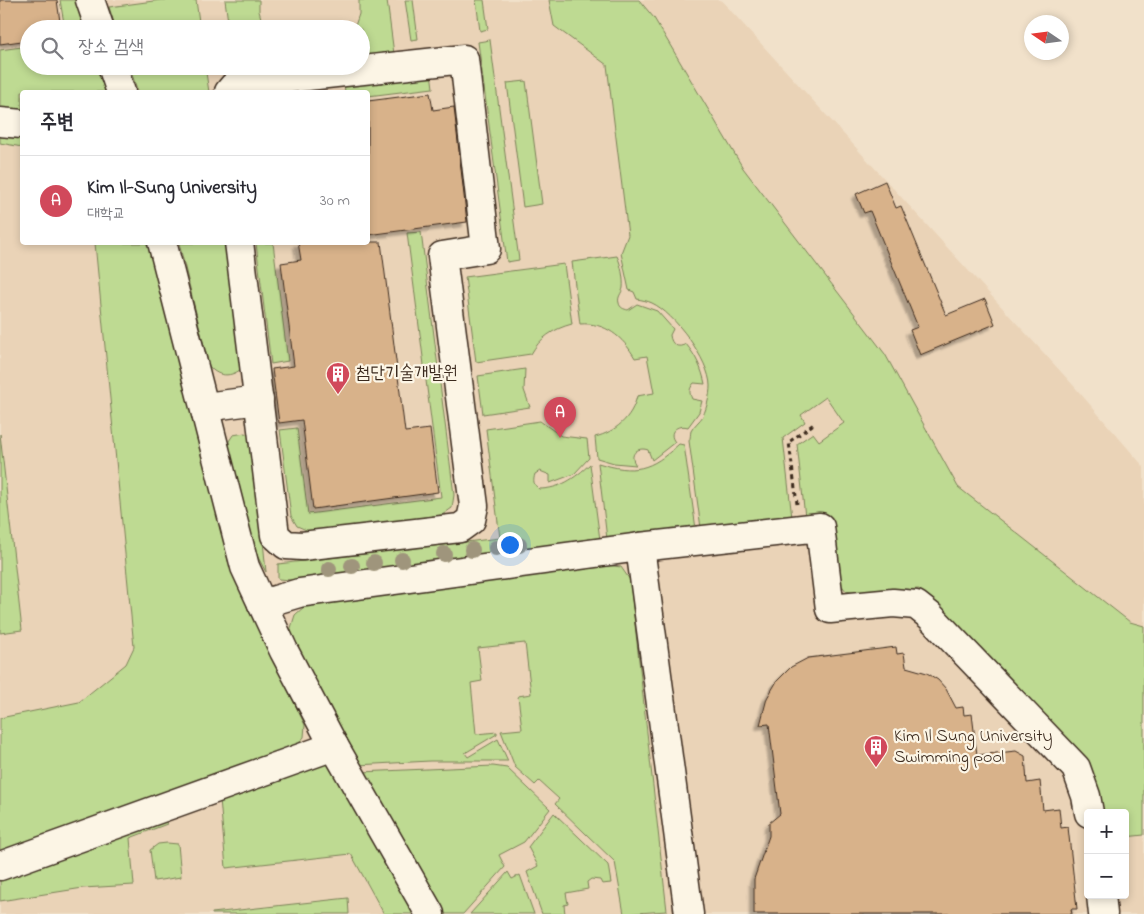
<!DOCTYPE html>
<html lang="ko">
<head>
<meta charset="utf-8">
<style>
	body { margin:0; font-family:"Indie Flower","Poor Story",sans-serif; background:#f7f7f7; color:#2b2b33 }
	.controls { position:absolute; right:15px; bottom:15px; display:grid; overflow:hidden; border-radius:5px; box-shadow:0 2px 8px #0003 }
	.controls button { width:45px; height:45px; display:grid; place-items:center; padding:0; border:0; border-bottom:1px solid #e1e1e2; background:#fff; color:#2b2b33; font:25px sans-serif }
	.compass { position:absolute; left:1024px; top:15px; width:45px; height:45px; border-radius:50%; background:#fff; box-shadow:0 2px 8px #0003; rotate:283deg }
	.you { position:absolute; left:509px; top:544px; width:18px; height:18px; margin:-12px; border:4px solid #fff; border-radius:50%; background:#1a73e8; box-shadow:0 0 0 8px #1a73e833 }
	.badge { display:grid; place-items:center; width:32px; height:32px; border-radius:50%; background:#d1495b; color:#fff; font-size:16px; font-weight:700 }
	.pin { position:absolute; translate:-50% -41px; filter:drop-shadow(0 1px 2px #0008) }
	.pin::after { content:''; position:absolute; top:26px; width:18px; height:15px; background:inherit; clip-path:polygon(0 0,100% 0,50% 100%) }
	.list { margin:0; padding:0; list-style:none }
	h2 { display:flex; justify-content:space-between; align-items:center; height:65px; margin:0; padding:0 20px; font-size:21px }
	h2 small { font-size:16px; font-weight:400; color:#7c7c81 }
	.list li { display:grid; grid-template-columns:32px 1fr auto; gap:15px; align-items:center; box-sizing:border-box; height:90px; padding:0 20px; border-top:1px solid #e1e1e2 }
	.list b { display:block; font-size:19px; white-space:nowrap }
	.list p { margin:0; font-size:16px; white-space:nowrap; color:#7c7c81 }
	.list em { font-size:16px; font-style:normal; color:#7c7c81 }
	.icon { flex:none; width:28px; height:28px; fill:none; stroke:currentColor; stroke-width:2; stroke-linecap:round; stroke-linejoin:round }
	.map { position:relative; flex:none; width:1144px; height:914px; overflow:hidden }
	.search { position:absolute; background:#fff; box-shadow:0 2px 8px #0003; left:20px; top:20px; width:350px; height:55px; display:flex; align-items:center; gap:12px; box-sizing:border-box; padding:0 18px; border-radius:28px; color:#7c7c81; font-size:19px }
	.panel { position:absolute; background:#fff; box-shadow:0 2px 8px #0003; left:20px; top:90px; width:350px; height:155px; border-radius:5px }
	.map>svg:first-child { display:block }
	.built { fill:#ead3b7; fill-rule:evenodd }
	.green { fill:#beda92; stroke:#7c8258 }
	.building { fill:#d8b28a; stroke:#3b2a1e; filter:url(#shadow) }
	.lines { fill:none; stroke-linecap:round; stroke-linejoin:round }
	.minor-casing { stroke:#3b2a1e; stroke-width:31 }
	.path { stroke:#3b2a1e; stroke-width:3; stroke-dasharray:4 4; stroke-linecap:butt }
	.minor { stroke:#fcf5e5; stroke-width:28 }
	.tree { fill:#9f957b }
	.labels { text-anchor:middle; dominant-baseline:central; stroke-width:4.5; stroke-linejoin:round; paint-order:stroke }
	.poi-label { font-size:18px; fill:#3b2a1e; stroke:#fcf5e5; text-anchor:start }
</style>
</head>
<body>
<div class="map">
<svg width="1144" height="914" viewBox="0 0 1144 914">
	<defs>
		<filter id="shadow"><feDropShadow dx="-4.5" dy="4.5" stdDeviation="1" flood-color="#0004"/></filter>
	</defs>
	<rect width="100%" height="100%" fill="#f1e1ca"/>
	<filter id="ink" filterUnits="userSpaceOnUse"><feTurbulence type="fractalNoise" baseFrequency=".02" numOctaves="2"/><feDisplacementMap in="SourceGraphic" scale="10" xChannelSelector="R" yChannelSelector="G"/><feConvolveMatrix kernelMatrix="1 2 1 2 8 2 1 2 1" color-interpolation-filters="sRGB"/></filter>
	<g filter="url(#ink)">
		<path class="built" d="M0,0H721L1073,385L1144,467V914H0ZM29,29H361V66H29ZM22,92H368V242H22ZM1088,813H1125V895H1088Z"/>
		<g class="green">
			<path d="M60,0H79L88,29H65Z"/>
			<path d="M161,0H196L200,29H116L109,7Z"/>
			<path d="M225,0H259V11L264,29H229Z"/>
			<path d="M359,0H387L394,54L361,58V29H354L359,14Z"/>
			<path d="M405,0H413L418,39L411,40Z"/>
			<path d="M476,0H484L488,29L480,31Z"/>
			<path d="M549,0H639L654,18L743,168L885,354L958,487L1130,622L1144,626V835L1125,837V813H1102L1090,766L1082,755L919,589L855,593L846,591L837,579L828,515L805,517L797,444L813,433L819,441L844,423L826,397L801,415L805,422L783,438L792,518L701,528L689,441C691,437 690,434 691,431C694,425 700,421 703,416C707,407 710,395 710,386C710,361 674,313 652,303C648,301 642,300 637,299L634,292L629,290L621,253L628,235L607,65L554,26Z"/>
			<path d="M490,40L519,260L507,262L478,42Z"/>
			<path d="M29,46V66H101L108,92H22V111H0V50Z"/>
			<path d="M129,66H205L209,92H138Z"/>
			<path d="M431,72L433,88L368,96V92H345L344,84Z"/>
			<path d="M526,81L542,204L523,207L507,83Z"/>
			<path d="M0,134L22,137V147L0,143Z"/>
			<path d="M421,232L454,495L452,508L442,515L311,532L297,526L291,516L280,430L297,428L308,514L441,497L407,233Z"/>
			<path d="M95,243H153L228,561L251,614L305,725L304,737L295,748L155,795L0,854V718L79,702L126,664L134,647Z"/>
			<path d="M179,243H230L245,365C235,377 219,379 209,366Z"/>
			<path d="M256,243H273L288,361L271,364Z"/>
			<path d="M617,256C621,264 624,279 623,288C622,293 617,297 619,303C620,308 624,309 628,310L637,304L657,311L673,329L670,335C671,345 678,349 686,344C696,356 702,369 705,384L694,383C689,389 689,392 692,399L702,401L699,412L688,427C677,424 667,432 675,442L652,460L648,450C637,446 628,455 636,465L614,463L597,458L595,437C615,432 632,418 637,396L654,393L647,356L635,358C623,337 605,322 580,324L572,262Z"/>
			<path d="M564,264L572,324C553,329 540,338 531,354L476,362L465,277Z"/>
			<path d="M525,369L524,390L530,407L483,414L478,376Z"/>
			<path d="M540,421L561,436L587,439L589,458L574,474L550,483V475L540,471L535,474C533,481 533,484 539,489C560,489 575,478 590,464L600,540L304,581L278,579V564L500,538L486,429Z"/>
			<path d="M245,433L253,437L266,572L255,552L229,448V441L233,435Z"/>
			<path d="M0,434L22,630L0,633Z"/>
			<path d="M679,444L684,445L696,529L607,539L598,463C635,474 650,471 679,444Z"/>
			<path d="M593,563L621,567L630,580L667,911L624,914L615,862L555,804L559,799L539,781L535,785L515,767L501,731L522,729L518,696L531,694L525,643L478,648L482,681L471,683L476,734L497,732V734L465,753L468,757L498,739L508,761H430L357,765L334,724L290,631L295,615L306,605Z"/>
			<path d="M324,763L331,766L413,914H384L351,854L226,868L220,799Z"/>
			<path d="M493,766L507,768L550,809L524,842L499,855L505,867L463,914H439L361,772Z"/>
			<path d="M554,813L608,865L611,883L602,884L600,880L591,879L587,882L588,889L566,893L568,904L564,905L565,914H542L527,872L538,866L528,847Z"/>
			<path d="M163,816L167,824L130,838L134,885L83,888L0,901V877Z"/>
			<path d="M167,843L178,844L181,877L154,881L150,850L158,844Z"/>
			<path d="M508,872L512,879L520,875L534,914H470Z"/>
			<path d="M348,898L349,914H212V913Z"/>
		</g>
		<g class="building">
			<path d="M0,0H57L61,29H29V40L0,44Z"/>
			<path d="M430,93L433,110L454,107L467,222L368,235V101Z"/>
			<path d="M885,181L896,208L901,206L946,315L985,299L995,324L920,355L910,330L918,327L870,211L864,213L856,194Z"/>
			<path d="M298,242H381L405,432L430,429L438,492L313,509L302,420L279,423L272,369L294,366L281,263L301,260Z"/>
			<path d="M896,647L897,654L904,653L906,667L927,673L938,680L946,689L956,708L963,707L964,715L972,714L977,755L1016,751L1025,756L1027,783L1040,781L1043,810L1059,808L1061,828L1068,827L1077,909H1071L1072,914H754V879L769,836V823L780,814L769,724L760,725L767,698L777,681L791,667L808,658Z"/>
		</g>
		<g class="lines">
			<g class="minor-casing">
				<g id="minor">
					<path d="M90,0L100,29"/>
					<path d="M112,66L121,92"/>
					<path d="M229,92L234,86L253,82L464,59L486,249L442,256L474,506L471,520L460,528L302,546L286,545L275,535L239,242"/>
					<path d="M0,122L22,124"/>
					<path d="M162,242L245,567L284,651L334,746L430,914"/>
					<path d="M205,407L259,400"/>
					<path d="M640,547L820,527L830,609L893,603L916,605L930,616L1076,768L1086,796L1089,813"/>
					<path d="M262,604L299,593L640,547L689,914"/>
					<path d="M0,866L334,746"/>
					<path d="M1101,895L1103,914"/>
				</g>
			</g>
			<path class="path" d="M797,504L789,442L815,423"/>
			<use href="#minor" class="minor"/>
		</g>
		<g class="tree">
			<circle cx="519" cy="545" r="8"/>
			<circle cx="496" cy="548" r="8"/>
			<circle cx="472" cy="550" r="8"/>
			<circle cx="444" cy="554" r="8"/>
			<circle cx="402" cy="560" r="8"/>
			<circle cx="374" cy="563" r="8"/>
			<circle cx="352" cy="566" r="8"/>
			<circle cx="329" cy="569" r="8"/>
		</g>
	</g>
	<defs>
		<g id="building-pin" transform="scale(1.25)"><path d="M0 17L-7.5 6A9.5 9.5 0 1 1 7.5 6Z" fill="#d1495b" stroke="#fcf5e5"/><path d="M-4-6H4V6H1V3H-1V6H-4ZM-2.5-4.3h1.7v1.8h-1.7ZM.8-4.3h1.7v1.8H.8ZM-2.5-1h1.7V.8h-1.7ZM.8-1h1.7V.8H.8Z" fill="#fff"/></g>
	</defs>
	<g fill-rule="evenodd">
		<use href="#building-pin" x="338" y="374"/>
		<use href="#building-pin" x="876" y="747"/>
	</g>
	<g class="labels">
		<g class="poi-label">
			<text x="356" y="374">첨단기술개발원</text>
			<text x="894" y="737">Kim Il Sung University<tspan x="894" dy="21">Swimming pool</tspan></text>
		</g>
	</g>
</svg>
<div class="controls">
<button>+</button>
<button>−</button>
</div>
<svg class="compass" viewBox="-18 -18 36 36"><path d="M0-13l5 13h-10z" fill="#e53935"/><path d="M0 13l5-13h-10z" fill="#7c7c81"/></svg>
<div class="you"></div>
<div class="pin badge" style="left:560px;top:438px">A</div>
<div class="search"><svg class="icon" aria-label="search" viewBox="0 0 24 24"><circle cx="10" cy="10" r="6"/><path d="M15 15l6 6"/></svg>장소 검색</div>
<section class="panel">
<h2>주변<small></small></h2>
<ul class="list">
<li><span class="badge">A</span><div><b>Kim Il-Sung University</b><p>대학교</p></div><em>30 m</em></li>
</ul>
</section>
</div>
</body>
</html>
